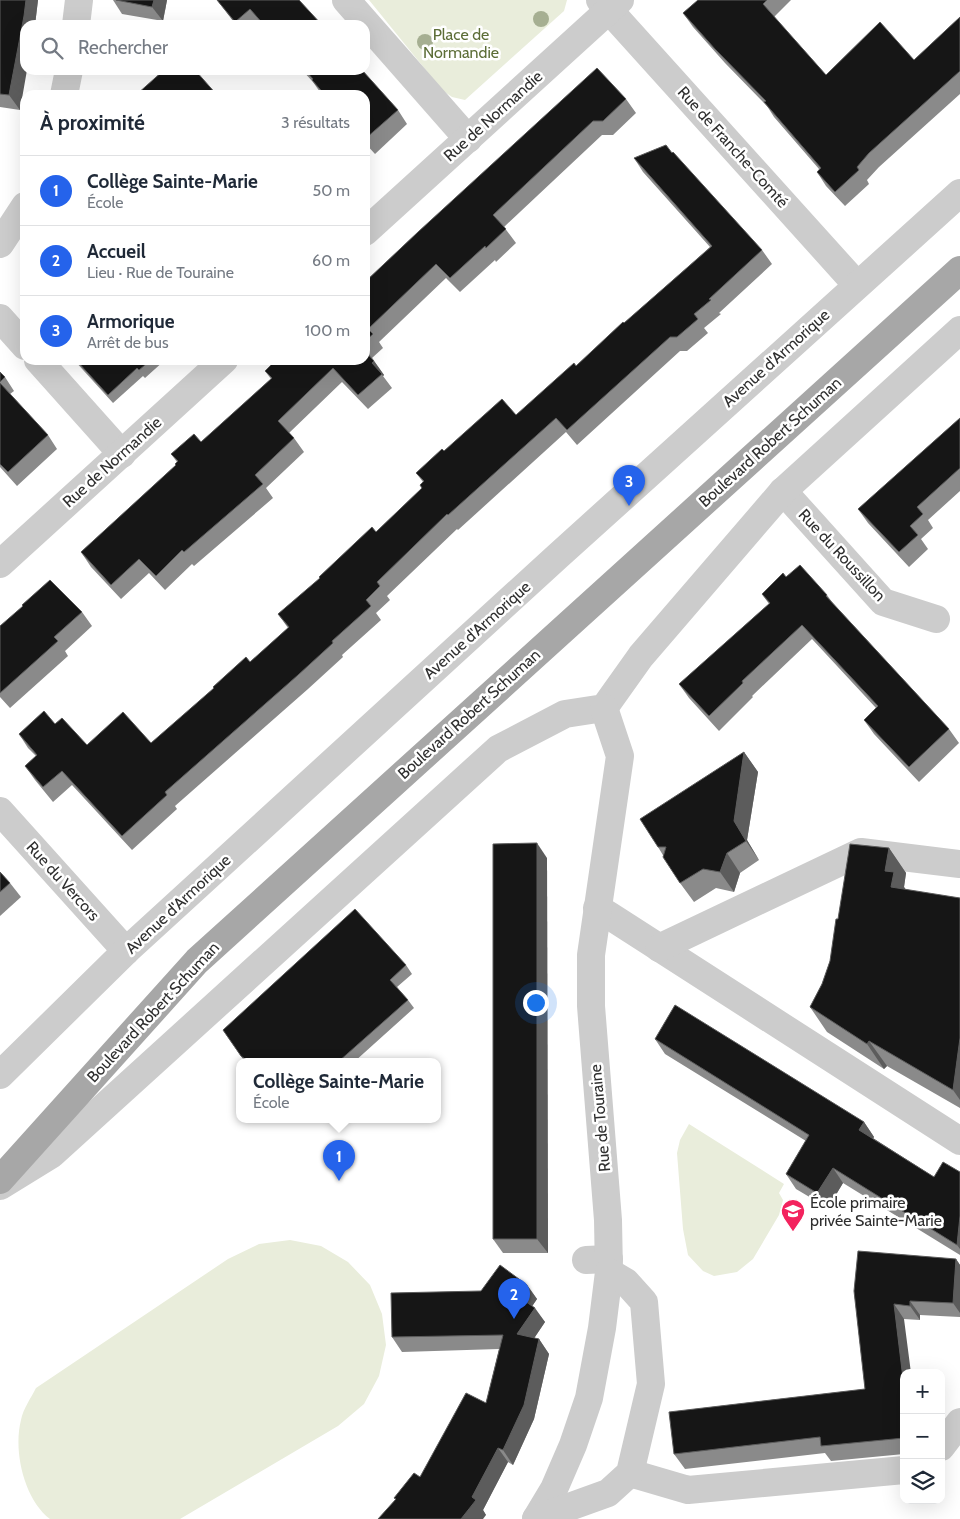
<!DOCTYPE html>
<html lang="fr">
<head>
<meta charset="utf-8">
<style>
	body { margin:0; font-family:Cabin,sans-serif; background:#f2f2f3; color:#1f2937 }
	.controls { position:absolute; right:15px; bottom:15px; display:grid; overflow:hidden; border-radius:10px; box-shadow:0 5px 20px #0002 }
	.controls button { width:45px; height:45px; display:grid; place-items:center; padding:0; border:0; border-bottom:1px solid #e0e1e3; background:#fff; color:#1f2937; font:25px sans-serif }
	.you { position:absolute; left:535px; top:1002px; width:18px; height:18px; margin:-12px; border:4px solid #fff; border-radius:50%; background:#1a73e8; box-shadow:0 0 0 8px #1a73e833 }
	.badge { display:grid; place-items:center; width:32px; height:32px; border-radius:50%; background:#2563eb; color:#fff; font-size:16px; font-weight:700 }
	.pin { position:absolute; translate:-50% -41px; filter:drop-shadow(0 1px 2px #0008) }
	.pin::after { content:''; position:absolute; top:26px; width:18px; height:15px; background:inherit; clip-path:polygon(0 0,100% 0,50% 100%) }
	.popup { position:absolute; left:236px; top:1058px; width:205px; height:65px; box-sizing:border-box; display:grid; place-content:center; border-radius:10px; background:#fff; filter:drop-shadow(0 1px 4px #0005); font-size:16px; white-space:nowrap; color:#747a83 }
	.popup b { font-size:19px; color:#1f2937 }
	.popup::after { content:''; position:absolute; left:50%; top:100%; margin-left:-10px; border:10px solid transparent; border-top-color:#fff }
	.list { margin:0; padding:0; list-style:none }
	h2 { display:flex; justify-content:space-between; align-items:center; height:65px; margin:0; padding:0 20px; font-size:21px }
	h2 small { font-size:16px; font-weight:400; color:#747a83 }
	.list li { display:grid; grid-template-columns:32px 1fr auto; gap:15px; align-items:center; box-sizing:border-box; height:70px; padding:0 20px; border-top:1px solid #e0e1e3 }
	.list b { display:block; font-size:19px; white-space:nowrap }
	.list p { margin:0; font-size:16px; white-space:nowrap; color:#747a83 }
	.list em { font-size:16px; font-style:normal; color:#747a83 }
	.icon { flex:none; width:28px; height:28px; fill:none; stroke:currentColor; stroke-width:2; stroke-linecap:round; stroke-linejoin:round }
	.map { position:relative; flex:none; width:960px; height:1519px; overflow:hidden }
	.search { position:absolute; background:#fff; box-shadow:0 5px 20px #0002; left:20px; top:20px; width:350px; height:55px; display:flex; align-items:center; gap:12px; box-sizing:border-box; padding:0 18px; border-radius:15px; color:#747a83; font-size:19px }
	.panel { position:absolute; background:#fff; box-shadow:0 5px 20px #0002; left:20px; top:90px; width:350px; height:275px; border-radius:15px }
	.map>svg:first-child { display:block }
	.green { fill:#e9eddb }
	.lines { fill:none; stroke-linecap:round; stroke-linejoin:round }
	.minor { stroke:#ccc; stroke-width:28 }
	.major { stroke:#a7a7a7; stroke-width:28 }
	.tree { fill:#a6af92 }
	.wall { fill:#8a8a8a }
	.shaded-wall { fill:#5c5c5c }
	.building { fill:#161616; stroke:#5c5c5c }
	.labels { text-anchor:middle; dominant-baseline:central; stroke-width:5; stroke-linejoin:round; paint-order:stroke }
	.park-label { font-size:16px; fill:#5d6e38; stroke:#fff }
	.street-label { font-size:16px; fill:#2f2f2f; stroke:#fff }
	.poi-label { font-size:16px; fill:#2f2f2f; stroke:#fff; text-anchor:start }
</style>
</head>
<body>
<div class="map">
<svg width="960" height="1519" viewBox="0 0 960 1519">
	<rect width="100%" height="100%" fill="#fff"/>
	<g class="green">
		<path d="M369,0H567L564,11L465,100L452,97L442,90Z"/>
		<path d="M689,1124L784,1184L779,1193L783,1200L779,1215L753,1259L737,1272L714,1276L703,1271L688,1255L683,1229L677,1153L680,1140Z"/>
		<path d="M290,1240L321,1246L348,1262L370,1285L382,1314L386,1345L379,1376L364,1404L338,1426L180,1519H50C24,1499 13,1451 21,1420C23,1409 31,1398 36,1388L228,1259L259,1244Z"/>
	</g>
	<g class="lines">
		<g class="minor">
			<path d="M346,0L468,139"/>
			<path d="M600,0L857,285"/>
			<path d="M76,25L79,0"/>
			<path d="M64,95L69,70"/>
			<path d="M365,232L620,0"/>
			<path d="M0,244L25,206"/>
			<path d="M0,318L25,346"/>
			<path d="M38,360L122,454"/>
			<path d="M783,491L883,602L936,619"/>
			<path d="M0,564L224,360"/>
			<path d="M0,811L126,951"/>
			<path d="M597,908L610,916L960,1141"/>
			<path d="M659,948L861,852L960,864"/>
			<path d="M0,1075L126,951L559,555L960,193"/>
			<path d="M0,1186L52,1154L498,749L565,714L604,708L641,656L783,491L960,330"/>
			<path d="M586,1260L609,1259"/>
			<path d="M941,1447L960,1422"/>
			<path d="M630,1473L688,1490L904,1470"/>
			<path d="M536,1519L554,1489L573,1445L589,1398L602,1328L609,1272L608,1220L591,1006V955L620,756L604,708"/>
			<path d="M536,1519L608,1493L630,1473L651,1384L644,1302L626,1282L609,1272"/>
		</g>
		<path class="major" d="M0,1180L197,961L960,270"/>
	</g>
	<g class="tree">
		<circle cx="541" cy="19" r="8"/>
		<circle cx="425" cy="42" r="8"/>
	</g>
	<g class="wall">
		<path d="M0,0H38L35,25H25L20,110L0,107Z"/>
		<path d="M113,0H167L163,21L122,14Z"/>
		<path d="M217,0L322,25H261L260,23L258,25H236Z"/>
		<path d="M698,0H791L774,17L826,75L914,60L960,17V94L879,167L867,180L869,184L845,206L826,186L817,172L819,169L774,117L767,106L725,63L693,27L683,13Z"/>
		<path d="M302,70H362L398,110L407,124L375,154L365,143V95H322L313,82Z"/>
		<path d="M626,99L636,113L613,135H602L504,227L516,243L496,262L495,260L460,292L446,278L379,342L383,348L372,358L384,375L383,376L392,388L368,409L342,382L289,433L294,438L304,452L266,488L273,498L194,566L192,564L165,590L149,573L121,599L91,567L81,552L176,465L177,462L171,454L201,442L271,379L265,371L365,360V282L418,232Z"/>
		<path d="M634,158L762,250L772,264L719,313L721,314L704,328L708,333L687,351H680L577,445L566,432L458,530L457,529L387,596L390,600L376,613L381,620L342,655L343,657L308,689L175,806L177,809L132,850L72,785L53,802L35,780L25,766L36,756L28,748L19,734L55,724L87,745L151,743L250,662L288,628L278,614L376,532L422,488L423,482L416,473L444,451L516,415L576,366L710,247L643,172Z"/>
		<path d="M74,360H165L145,378L143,376L113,403Z"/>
		<path d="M0,372L5,377L14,391L10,394L48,435L57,449L17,486L0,467Z"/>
		<path d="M960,418V491L928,520L933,528L921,539L928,549L909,567L868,523L858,509Z"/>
		<path d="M786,577L827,595L832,602L949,729L959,743L919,782L874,734L864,720L876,708L812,639L752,696L753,697L719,731L689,698L679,684L769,604L762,594Z"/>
		<path d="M82,612L92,626L65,651L68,656L10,708L0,697V626Z"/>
		<path d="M744,752L758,772L747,840L759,860L740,873L734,892L716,888L694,902L680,883L658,847Z"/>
		<path d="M889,848L906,873L904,887L906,890L960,898V1108L887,1066L884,1069L827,1032L810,1007L822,984L830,961L838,919Z"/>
		<path d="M547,858L548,1253H503L493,1239Z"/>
		<path d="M0,872L10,883L21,897L0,916Z"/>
		<path d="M406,965L412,974L397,987L408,1000L414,1008L354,1062H245L223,1030Z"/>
		<path d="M655,1039L864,1122L874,1137L873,1138L934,1177L960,1172V1255L843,1183L828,1208L796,1189L786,1174L806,1141L665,1054Z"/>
		<path d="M956,1259L960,1265V1317L920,1315V1320L904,1319V1454L831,1461L825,1453L685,1469L674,1454L865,1389L854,1291Z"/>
		<path d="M527,1285L537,1299L532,1306L545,1322L534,1338L539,1339L549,1354L534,1419L513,1465L508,1462L483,1510L486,1515L395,1499L394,1498L420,1477L486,1403L499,1349L402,1352L392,1337L481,1291Z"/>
	</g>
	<g class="shaded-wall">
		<path d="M26,0H38L35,25H25V70H27L20,110L9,95Z"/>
		<path d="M154,0H167L163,21L152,7Z"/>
		<path d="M374,361L384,375L383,376L372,363Z"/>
		<path d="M744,752L758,772L747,840L759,860L746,841L734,821Z"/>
		<path d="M537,843L547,858L548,1253L537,1239Z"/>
		<path d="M889,848L906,873L904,887L911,897L891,887L885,871Z"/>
		<path d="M727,853L740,873L734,892L720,872Z"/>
		<path d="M960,1038V1100L953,1090Z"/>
		<path d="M869,1041L887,1066L884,1069L867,1044Z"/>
		<path d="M864,1122L874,1137L870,1144L859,1130Z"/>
		<path d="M833,1168L843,1183L828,1208L817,1193Z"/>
		<path d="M960,1215V1249L957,1245Z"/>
		<path d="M956,1259L960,1265V1313L953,1303Z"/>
		<path d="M527,1285L537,1299L529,1311L519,1297Z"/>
		<path d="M910,1301L920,1315V1320L910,1306Z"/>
		<path d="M894,1304L904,1319L911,1373H904V1387Z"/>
		<path d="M535,1308L545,1322L527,1349L517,1334Z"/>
		<path d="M539,1339L549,1354L534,1419L513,1465L503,1450Z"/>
		<path d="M498,1448L508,1462L483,1510L486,1515L483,1519H461L472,1497Z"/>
	</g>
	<g class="building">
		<path d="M0,0H26L24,16L9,95L0,94Z"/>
		<path d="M116,0H154L152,7Z"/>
		<path d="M217,0H299L322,25H264L250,9L235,22Z"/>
		<path d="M698,0H767L763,4L826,75L880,22L914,60L960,17V71L869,153L857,167L859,170L835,192L817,172L821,168L764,102L766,101L715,49L683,13Z"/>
		<path d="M597,68L626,99L603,121H593L493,215L506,229L486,248L485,246L450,278L436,264L368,329L373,334L365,341V282L418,232Z"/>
		<path d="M164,70H195L217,95H136Z"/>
		<path d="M305,70H362L398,110L365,139V95H325L312,80L313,79Z"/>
		<path d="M666,145L672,153L673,152L762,250L709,299L711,300L694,314L698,319L677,337H670L567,430L556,418L448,515L447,514L377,582L380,586L366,600L371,606L332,641L333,643L298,675L165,792L167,795L122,836L62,771L43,787L25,766L37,755L19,734L44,711L55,724L62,718L87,745L123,712L151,743L214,688L213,687L246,657L250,662L289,627L278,614L320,578L319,577L372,527L376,532L422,488L420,485L424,481L416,473L442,449L444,451L502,399L516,415L574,363L576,366L623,322L624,323L712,246L634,158Z"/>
		<path d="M365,351L374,361L372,363L382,374L358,395L333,368L278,421L294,438L255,475L263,484L184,552L182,550L156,576L139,559L111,585L81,552L176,465L175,464L178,461L171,454L194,434L201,442L272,378L265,371L276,360H365Z"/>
		<path d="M76,360H151L139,370L137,368L108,395Z"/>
		<path d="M0,372L5,377L0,382Z"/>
		<path d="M0,383L48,435L8,472L0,464Z"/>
		<path d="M960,418V468L917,507L923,514L910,526L918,535L899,552L858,509Z"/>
		<path d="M800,565L827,595L826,596L949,729L909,767L864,720L878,706L802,625L742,681L743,683L709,716L679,684L770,603L762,594L783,573L786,577Z"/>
		<path d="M50,580L82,612L54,637L58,641L0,693V626L23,606L22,605Z"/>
		<path d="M744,752L734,821L746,841L727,853L720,872L703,869L680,883L663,857L666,847H658L640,819Z"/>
		<path d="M537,843V1239H493V844Z"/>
		<path d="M850,844L889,848L885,871L894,872L891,887L960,898V1038L953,1090L869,1041L867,1044L810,1007L822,984L830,961L836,919H838Z"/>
		<path d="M0,872L10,883L0,892Z"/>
		<path d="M355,909L406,965L390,980L408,1000L338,1062H249L241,1056L223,1030Z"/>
		<path d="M675,1005L864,1122L859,1130L934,1177L943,1162L960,1172V1216L957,1245L833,1168L817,1193L786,1174L809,1135L655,1039Z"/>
		<path d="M858,1251L956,1259L953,1303L910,1301V1306L894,1304L904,1387V1438L821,1446L820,1437L674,1454L669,1412L865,1389L854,1291Z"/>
		<path d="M500,1265L527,1285L519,1297L535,1308L517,1334L539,1339L524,1405L503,1450L498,1448L472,1497L476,1500L461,1519H378L396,1499L394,1498L414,1473L420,1477L466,1393L486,1403L503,1335L392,1337L391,1293L481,1291Z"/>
	</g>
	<defs>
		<g id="school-pin" transform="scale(1.25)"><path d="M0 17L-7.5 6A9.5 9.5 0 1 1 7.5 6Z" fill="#f3235e" stroke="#fff"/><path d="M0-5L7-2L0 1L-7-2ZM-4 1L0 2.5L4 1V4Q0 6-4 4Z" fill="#fff"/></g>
	</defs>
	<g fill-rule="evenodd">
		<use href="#school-pin" x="793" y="1211"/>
	</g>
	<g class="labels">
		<g class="park-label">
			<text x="461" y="34">Place de<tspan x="461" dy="18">Normandie</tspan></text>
		</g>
		<g class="street-label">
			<text transform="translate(493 116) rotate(-42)">Rue de Normandie</text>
			<text transform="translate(733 147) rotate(48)">Rue de Franche-Comté</text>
			<text transform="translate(776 358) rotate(-42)">Avenue d'Armorique</text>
			<text transform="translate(770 442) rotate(-42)">Boulevard Robert Schuman</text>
			<text transform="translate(112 462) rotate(-42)">Rue de Normandie</text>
			<text transform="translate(842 555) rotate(47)">Rue du Roussillon</text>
			<text transform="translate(477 630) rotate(-42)">Avenue d'Armorique</text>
			<text transform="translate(469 714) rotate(-42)">Boulevard Robert Schuman</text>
			<text transform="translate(63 881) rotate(48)">Rue du Vercors</text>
			<text transform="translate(178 904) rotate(-43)">Avenue d'Armorique</text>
			<text transform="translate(153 1012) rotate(-47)">Boulevard Robert Schuman</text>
			<text transform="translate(600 1118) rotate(-95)">Rue de Touraine</text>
		</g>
		<g class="poi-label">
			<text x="810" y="1202">École primaire<tspan x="810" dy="18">privée Sainte-Marie</tspan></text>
		</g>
	</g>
</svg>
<div class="controls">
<button>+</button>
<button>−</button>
<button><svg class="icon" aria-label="layers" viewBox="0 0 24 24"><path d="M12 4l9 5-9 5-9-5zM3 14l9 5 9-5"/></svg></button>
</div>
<div class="you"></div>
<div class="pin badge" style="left:339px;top:1181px">1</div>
<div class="popup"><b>Collège Sainte-Marie</b>École</div>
<div class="pin badge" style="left:514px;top:1319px">2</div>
<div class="pin badge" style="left:629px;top:506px">3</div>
<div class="search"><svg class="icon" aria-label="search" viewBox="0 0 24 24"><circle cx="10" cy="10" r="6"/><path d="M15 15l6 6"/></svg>Rechercher</div>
<section class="panel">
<h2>À proximité<small>3 résultats</small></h2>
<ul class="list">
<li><span class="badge">1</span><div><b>Collège Sainte-Marie</b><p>École</p></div><em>50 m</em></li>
<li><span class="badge">2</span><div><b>Accueil</b><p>Lieu · Rue de Touraine</p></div><em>60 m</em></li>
<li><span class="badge">3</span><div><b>Armorique</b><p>Arrêt de bus</p></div><em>100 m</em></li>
</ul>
</section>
</div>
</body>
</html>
